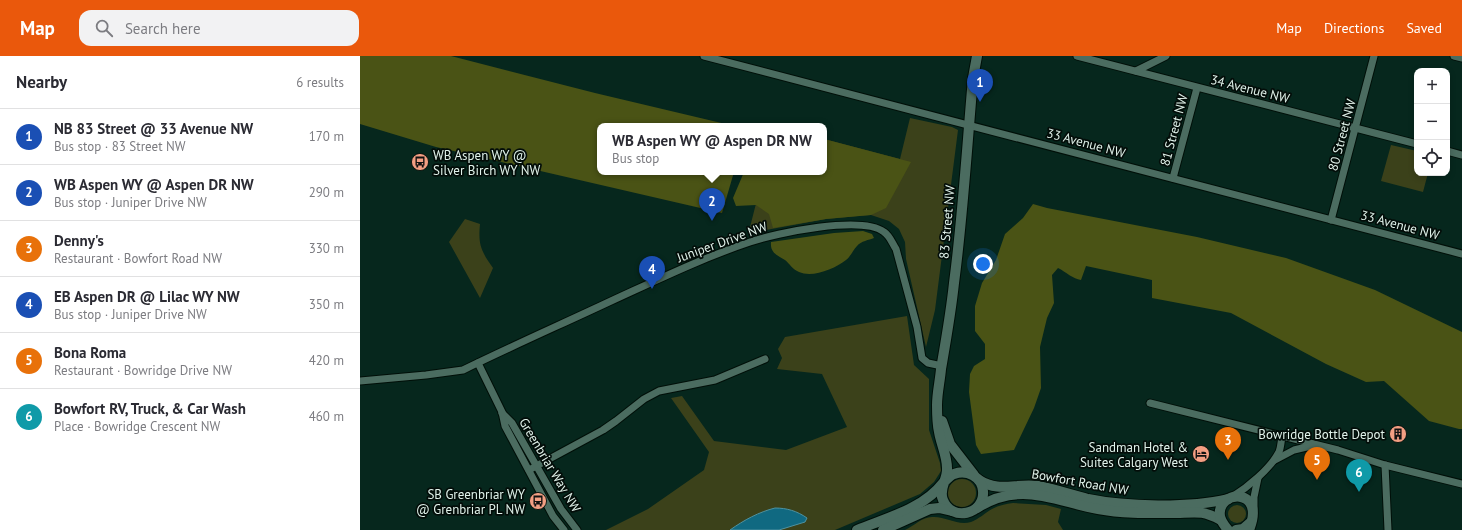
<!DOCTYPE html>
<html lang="en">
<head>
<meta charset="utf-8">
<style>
	body { margin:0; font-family:"PT Sans",sans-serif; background:#f2f2f3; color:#2b2b33 }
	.controls { position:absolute; right:12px; top:12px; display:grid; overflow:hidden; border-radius:8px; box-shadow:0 2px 6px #0003 }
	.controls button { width:36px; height:36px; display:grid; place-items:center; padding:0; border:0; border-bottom:1px solid #e1e1e2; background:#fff; color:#2b2b33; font:20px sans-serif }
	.you { position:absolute; left:623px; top:208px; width:14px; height:14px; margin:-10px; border:3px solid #fff; border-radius:50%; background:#1a73e8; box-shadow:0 0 0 6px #1a73e833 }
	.badge { display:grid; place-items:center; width:26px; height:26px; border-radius:50%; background:#ea580c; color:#fff; font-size:13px; font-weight:700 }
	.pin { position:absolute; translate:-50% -33px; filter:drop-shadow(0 1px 2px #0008) }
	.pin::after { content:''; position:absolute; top:21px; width:14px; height:12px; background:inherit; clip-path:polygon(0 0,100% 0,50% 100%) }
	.popup { position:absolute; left:237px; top:67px; width:230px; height:52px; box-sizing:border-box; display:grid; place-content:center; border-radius:8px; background:#fff; filter:drop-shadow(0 1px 3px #0005); font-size:13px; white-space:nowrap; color:#7c7c81 }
	.popup b { font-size:15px; color:#2b2b33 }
	.popup::after { content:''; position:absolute; left:50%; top:100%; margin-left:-8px; border:8px solid transparent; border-top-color:#fff }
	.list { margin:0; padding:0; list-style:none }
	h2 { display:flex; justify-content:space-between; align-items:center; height:52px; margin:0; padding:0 16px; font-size:17px }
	h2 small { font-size:13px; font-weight:400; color:#7c7c81 }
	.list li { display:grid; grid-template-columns:26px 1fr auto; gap:12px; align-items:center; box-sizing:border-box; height:56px; padding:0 16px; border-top:1px solid #e1e1e2 }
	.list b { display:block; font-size:15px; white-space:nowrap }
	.list p { margin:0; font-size:13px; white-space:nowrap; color:#7c7c81 }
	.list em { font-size:13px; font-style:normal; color:#7c7c81 }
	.icon { flex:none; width:22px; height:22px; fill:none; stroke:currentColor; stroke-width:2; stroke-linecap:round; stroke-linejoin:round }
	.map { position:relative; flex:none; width:1102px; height:474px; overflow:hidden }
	header { display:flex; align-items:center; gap:24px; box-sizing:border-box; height:56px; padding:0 20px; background:#ea580c; color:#fff }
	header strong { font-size:19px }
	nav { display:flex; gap:22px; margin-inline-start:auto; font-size:14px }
	.search { width:280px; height:36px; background:#f2f2f3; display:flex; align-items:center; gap:10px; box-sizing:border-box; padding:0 14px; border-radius:12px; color:#7c7c81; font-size:15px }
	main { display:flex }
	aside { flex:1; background:#fff }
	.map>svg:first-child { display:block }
	.green { fill:#3b411a }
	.forest { fill:#4a5315 }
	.water { fill:#106981; stroke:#4e92a0 }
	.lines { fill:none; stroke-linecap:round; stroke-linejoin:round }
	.street-casing { stroke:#000f08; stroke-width:9 }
	.secondary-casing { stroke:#000f08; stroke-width:12 }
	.street { stroke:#4b6c60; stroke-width:7 }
	.secondary { stroke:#4b6c60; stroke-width:10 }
	.labels { text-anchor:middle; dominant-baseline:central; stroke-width:3.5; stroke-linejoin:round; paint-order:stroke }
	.street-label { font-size:13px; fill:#e0f2ea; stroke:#030d09 }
	.poi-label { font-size:13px; fill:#e0f2ea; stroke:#030d09; text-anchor:end }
</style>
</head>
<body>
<header>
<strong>Map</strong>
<div class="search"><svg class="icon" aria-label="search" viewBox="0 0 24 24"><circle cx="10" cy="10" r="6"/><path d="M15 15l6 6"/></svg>Search here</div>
<nav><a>Map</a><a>Directions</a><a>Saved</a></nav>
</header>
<main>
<aside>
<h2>Nearby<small>6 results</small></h2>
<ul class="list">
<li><span class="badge" style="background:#1a4fb4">1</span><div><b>NB 83 Street @ 33 Avenue NW</b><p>Bus stop · 83 Street NW</p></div><em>170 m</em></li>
<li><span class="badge" style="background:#1a4fb4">2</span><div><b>WB Aspen WY @ Aspen DR NW</b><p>Bus stop · Juniper Drive NW</p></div><em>290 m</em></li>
<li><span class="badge" style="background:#e8710a">3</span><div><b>Denny's</b><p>Restaurant · Bowfort Road NW</p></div><em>330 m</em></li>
<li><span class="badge" style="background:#1a4fb4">4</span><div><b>EB Aspen DR @ Lilac WY NW</b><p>Bus stop · Juniper Drive NW</p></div><em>350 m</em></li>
<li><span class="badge" style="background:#e8710a">5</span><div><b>Bona Roma</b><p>Restaurant · Bowridge Drive NW</p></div><em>420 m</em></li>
<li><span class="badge" style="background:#0f9aa8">6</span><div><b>Bowfort RV, Truck, &amp; Car Wash</b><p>Place · Bowridge Crescent NW</p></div><em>460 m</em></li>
</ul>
</aside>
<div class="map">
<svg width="1102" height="474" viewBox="0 0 1102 474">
	<rect width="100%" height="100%" fill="#06271d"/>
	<g class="green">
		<path d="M550,62L592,71L598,74L575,254L566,291L546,203L545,186L539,173L529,165L511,159L498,160L466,163L400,175H389L404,116H464V83L540,103Z"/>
		<path d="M1031,89L1057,95V117H1068L1063,136L1021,125Z"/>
		<path d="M105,163L120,168C118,189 121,195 133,212L120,242L89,186Z"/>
		<path d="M547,260L554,309L569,323V374L580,407L581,415L574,426L560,438L475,474H246L288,453L344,414L349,396L311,342L322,340L354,385L426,394L487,371L462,318L417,313L422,302L418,293L425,281Z"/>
		<circle cx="602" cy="437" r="14"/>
		<path d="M653,447L686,449L701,453L698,466L703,474H545C554,470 562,461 572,461C586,460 597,470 611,466C619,463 625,457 632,453C639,449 646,448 653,447Z"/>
		<circle cx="877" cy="458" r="9"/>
	</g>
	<g class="forest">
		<path d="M0,0H91L235,37L374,70H240V116H374L362,157L76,91L0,68Z"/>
		<path d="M464,83L551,106L526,152L511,159L466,163L413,172L409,158L396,149L376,150L373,142L384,116H464Z"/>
		<path d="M673,148L687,152L837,181L926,202L1015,234L1102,276V373H1099L1069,365L1024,325L1006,326L966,308L871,257L792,242V224L726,210L721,224C713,223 706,216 698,212L692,219L694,247L687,262L680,291L681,332L674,352L654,394L621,398L616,389L609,336L610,318L614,310L625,303V288L615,275V250L622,227L636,204L645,178L663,162Z"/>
		<path d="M503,175L512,178L514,182C509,184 501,185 497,190C493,194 491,200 486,204C475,213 452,222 439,216C432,213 430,208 425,204C417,199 410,197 411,186L474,177Z"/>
	</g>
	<path class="water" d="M415,452C427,452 437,455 447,462L445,466L419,474H370C384,464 399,456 415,452Z"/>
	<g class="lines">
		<g class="street-casing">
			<g id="street">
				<path d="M344,0L1102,198"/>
				<path d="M717,0L1057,88"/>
				<path d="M1094,0L1102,2"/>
				<path d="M776,15L806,0"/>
				<path d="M1087,95L1102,99"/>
				<path d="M813,122L837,32"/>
				<path d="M971,164L1014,0"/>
				<path d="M118,307L142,356L145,370L193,460L204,474"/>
				<path d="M0,325L66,319L103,314C152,290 202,268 251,245C297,224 342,202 390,186C416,177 502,159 524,176C530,180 532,187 536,193L557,271L562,302L568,307L582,310"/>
				<path d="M790,347L978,394L1025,409L1102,428"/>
				<path d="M142,357L152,367L201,453L217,474"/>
				<path d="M915,404L934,394L955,389"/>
				<path d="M1025,409L1028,474"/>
				<path d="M169,414L243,374L256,365L284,343L299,335L355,324L405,303"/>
				<path d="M872,441C888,431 910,413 919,396C921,391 921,385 922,381"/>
				<path d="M894,453V441L898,422"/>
			</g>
		</g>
		<g class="secondary-casing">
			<g id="secondary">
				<path d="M582,365L590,388L614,419"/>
				<path d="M619,424C639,437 655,427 678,430C695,433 711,439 728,443C766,451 830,452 868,443"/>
				<path d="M585,425C588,422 591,419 594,418C607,413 622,421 623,435C625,459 591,466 583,444C578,433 588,423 587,412C587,400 581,388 579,376C577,367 577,358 577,349C577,337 580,325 581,313C586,284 591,256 594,227C603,159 607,90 613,22L617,0"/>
				<path d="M617,452C631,443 646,438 663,438C689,438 713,449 738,453C765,458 793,457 820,457C839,456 843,455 861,464"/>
				<path d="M497,474C526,462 563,453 583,427"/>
				<path d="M523,474L570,453L579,452L592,455"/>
				<path d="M868,474C865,470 861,466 860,460C856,434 907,430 889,474"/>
				<path d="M876,474L883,473L891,466"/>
			</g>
		</g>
		<use href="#street" class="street"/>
		<use href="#secondary" class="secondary"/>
	</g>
	<defs>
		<g id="bus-disc" transform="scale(0.9)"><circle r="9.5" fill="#f39f83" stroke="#030d09"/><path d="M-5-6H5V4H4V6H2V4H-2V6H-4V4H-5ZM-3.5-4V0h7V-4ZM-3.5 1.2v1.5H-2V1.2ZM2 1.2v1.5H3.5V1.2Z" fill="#111"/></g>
		<g id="building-disc" transform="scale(0.9)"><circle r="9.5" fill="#f39f83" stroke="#030d09"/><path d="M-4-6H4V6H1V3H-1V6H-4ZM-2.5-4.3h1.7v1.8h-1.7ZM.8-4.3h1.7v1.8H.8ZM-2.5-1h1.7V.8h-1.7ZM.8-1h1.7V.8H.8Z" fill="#111"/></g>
		<g id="hotel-disc" transform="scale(0.9)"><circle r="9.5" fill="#f39f83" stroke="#030d09"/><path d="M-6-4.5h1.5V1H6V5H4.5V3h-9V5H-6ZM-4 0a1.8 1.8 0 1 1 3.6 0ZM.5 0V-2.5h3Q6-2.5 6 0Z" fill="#111"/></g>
	</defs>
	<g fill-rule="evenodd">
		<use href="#bus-disc" x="60" y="106"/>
		<use href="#building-disc" x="1038" y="378"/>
		<use href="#hotel-disc" x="841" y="398"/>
		<use href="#bus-disc" x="178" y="445"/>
	</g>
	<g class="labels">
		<g class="street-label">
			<text transform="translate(890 33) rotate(14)">34 Avenue NW</text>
			<text transform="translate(814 74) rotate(-75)">81 Street NW</text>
			<text transform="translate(982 79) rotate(-75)">80 Street NW</text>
			<text transform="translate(726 87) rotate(15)">33 Avenue NW</text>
			<text transform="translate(587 166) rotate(-85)">83 Street NW</text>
			<text transform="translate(1040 169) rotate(15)">33 Avenue NW</text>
			<text transform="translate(362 186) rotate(-20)">Juniper Drive NW</text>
			<text transform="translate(190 409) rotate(59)">Greenbriar Way NW</text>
			<text transform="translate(720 426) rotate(10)">Bowfort Road NW</text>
		</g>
		<g class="poi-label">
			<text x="73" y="99" text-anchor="start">WB Aspen WY @<tspan x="73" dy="15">Silver Birch WY NW</tspan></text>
			<text x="1025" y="378">Bowridge Bottle Depot</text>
			<text x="828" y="391">Sandman Hotel &amp;<tspan x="828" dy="15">Suites Calgary West</tspan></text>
			<text x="165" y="438">SB Greenbriar WY<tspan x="165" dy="15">@ Grenbriar PL NW</tspan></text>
		</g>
	</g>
</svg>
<div class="controls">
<button>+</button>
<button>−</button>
<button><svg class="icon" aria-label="locate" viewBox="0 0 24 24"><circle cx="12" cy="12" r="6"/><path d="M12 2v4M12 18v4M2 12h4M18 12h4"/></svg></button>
</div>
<div class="you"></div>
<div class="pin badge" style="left:620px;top:46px;background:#1a4fb4">1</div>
<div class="pin badge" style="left:352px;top:165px;background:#1a4fb4">2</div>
<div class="popup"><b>WB Aspen WY @ Aspen DR NW</b>Bus stop</div>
<div class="pin badge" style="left:868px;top:404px;background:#e8710a">3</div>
<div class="pin badge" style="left:292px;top:233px;background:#1a4fb4">4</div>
<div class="pin badge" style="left:957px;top:424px;background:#e8710a">5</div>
<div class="pin badge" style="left:999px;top:436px;background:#0f9aa8">6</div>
</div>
</main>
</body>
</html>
